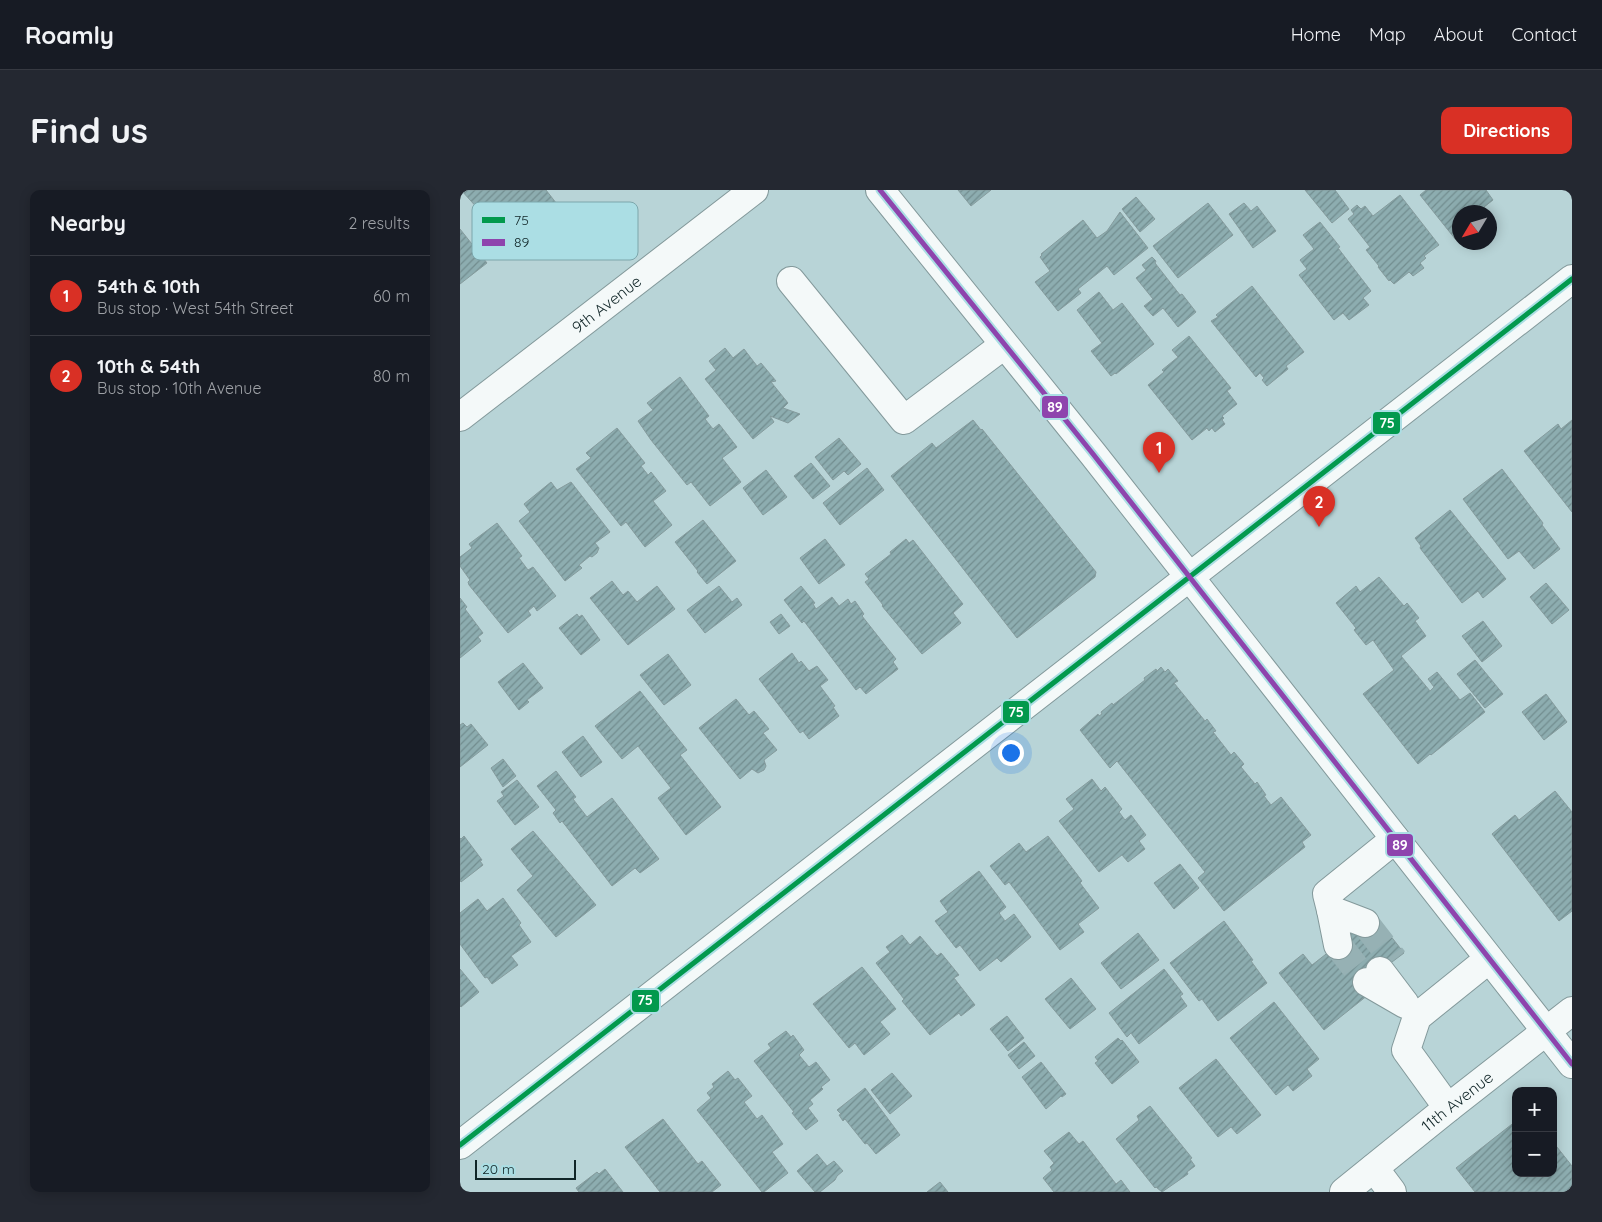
<!DOCTYPE html>
<html lang="en">
<head>
<meta charset="utf-8">
<style>
	body { margin:0; font-family:Quicksand,sans-serif; background:#242831; color:#f1f3f6 }
	.controls { position:absolute; right:15px; bottom:15px; display:grid; overflow:hidden; border-radius:10px; box-shadow:0 2px 12px #0003 }
	.controls button { width:45px; height:45px; display:grid; place-items:center; padding:0; border:0; border-bottom:1px solid #363941; background:#171b24; color:#f1f3f6; font:25px sans-serif }
	.compass { position:absolute; left:992px; top:15px; width:45px; height:45px; border-radius:50%; background:#171b24; box-shadow:0 2px 12px #0003; rotate:232deg }
	.scale { position:absolute; left:15px; bottom:12px; width:101px; box-sizing:border-box; padding-left:5px; border:2px solid #102527; border-top:0; font-size:14px; line-height:18px; white-space:nowrap; color:#102527; -webkit-text-stroke:4px #abdee4; paint-order:stroke }
	.you { position:absolute; left:550px; top:562px; width:18px; height:18px; margin:-12px; border:4px solid #fff; border-radius:50%; background:#1a73e8; box-shadow:0 0 0 8px #1a73e833 }
	.badge { display:grid; place-items:center; width:32px; height:32px; border-radius:50%; background:#d93025; color:#fff; font-size:16px; font-weight:700 }
	.pin { position:absolute; translate:-50% -41px; filter:drop-shadow(0 1px 2px #0008) }
	.pin::after { content:''; position:absolute; top:26px; width:18px; height:15px; background:inherit; clip-path:polygon(0 0,100% 0,50% 100%) }
	.list { margin:0; padding:0; list-style:none }
	h2 { display:flex; justify-content:space-between; align-items:center; height:65px; margin:0; padding:0 20px; font-size:21px }
	h2 small { font-size:16px; font-weight:400; color:#9ea1a6 }
	.list li { display:grid; grid-template-columns:32px 1fr auto; gap:15px; align-items:center; box-sizing:border-box; height:80px; padding:0 20px; border-top:1px solid #363941 }
	.list b { display:block; font-size:19px; white-space:nowrap }
	.list p { margin:0; font-size:16px; white-space:nowrap; color:#9ea1a6 }
	.list em { font-size:16px; font-style:normal; color:#9ea1a6 }
	.map { position:relative; flex:none; width:1112px; height:1002px; overflow:hidden; border-radius:10px }
	header { display:flex; align-items:center; gap:30px; box-sizing:border-box; height:70px; padding:0 25px; background:#171b24; border-bottom:1px solid #363941 }
	header strong { font-size:24px }
	nav { display:flex; gap:28px; margin-inline-start:auto; font-size:18px }
	.intro { display:flex; align-items:center; justify-content:space-between; box-sizing:border-box; height:120px; padding:0 30px }
	h1 { margin:0; font-size:35px }
	.button { padding:12px 22px; border-radius:10px; background:#d93025; color:#fff; font-size:18px; font-weight:700 }
	main { display:flex; gap:30px; padding:0 30px }
	aside { flex:1; background:#171b24; border-radius:10px; box-shadow:0 2px 12px #0003 }
	.map>svg:first-child { display:block }
	.building { fill:url(#building-hatch); stroke:#859b9d }
	.lines { fill:none; stroke-linecap:round; stroke-linejoin:round }
	.minor-tunnel { stroke:#96b1b4; stroke-width:28; stroke-dasharray:28 14; stroke-linecap:butt }
	.minor-casing { stroke:#83999b; stroke-width:30 }
	.minor { stroke:#f4f9f9; stroke-width:28 }
	.bus-1-casing { stroke:#abdee4; stroke-width:9 }
	.bus-2-casing { stroke:#abdee4; stroke-width:9 }
	.bus-1 { stroke:#02994d; stroke-width:5 }
	.bus-2 { stroke:#8e44ad; stroke-width:5 }
	.labels { text-anchor:middle; dominant-baseline:central; stroke-width:4.5; stroke-linejoin:round; paint-order:stroke }
	.street-label { font-size:16px; fill:#102527; stroke:#abdee4 }
	.key { fill:#abdee4; stroke:#7ca6ab; stroke-width:1 }
	.key-label { font-size:14px; fill:#102527 }
	.line-badge { stroke:#abdee4; stroke-width:2 }
	.badge-label { font-size:14px; text-anchor:middle; font-weight:bold; fill:#fff }
</style>
</head>
<body>
<header>
<strong>Roamly</strong>
<nav><a>Home</a><a>Map</a><a>About</a><a>Contact</a></nav>
</header>
<div class="intro"><h1>Find us</h1><a class="button">Directions</a></div>
<main>
<aside>
<h2>Nearby<small>2 results</small></h2>
<ul class="list">
<li><span class="badge">1</span><div><b>54th &amp; 10th</b><p>Bus stop · West 54th Street</p></div><em>60 m</em></li>
<li><span class="badge">2</span><div><b>10th &amp; 54th</b><p>Bus stop · 10th Avenue</p></div><em>80 m</em></li>
</ul>
</aside>
<div class="map">
<svg width="1112" height="1002" viewBox="0 0 1112 1002">
	<defs>
		<pattern id="building-hatch" width="6" height="6" patternUnits="userSpaceOnUse" patternTransform="scale(1.25)"><rect width="6" height="6" fill="#8dadb0"/><path d="M-1 1l2-2M0 6l6-6M5 7l2-2" fill="none" stroke="#728d8f"/></pattern>
	</defs>
	<rect width="100%" height="100%" fill="#b8d4d7"/>
	<g class="building">
		<path d="M1,0H86L100,18L59,50L58,48L56,50L52,45L50,46L34,27L29,31Z"/>
		<path d="M498,0H531L511,16Z"/>
		<path d="M845,0H875L889,19L872,33Z"/>
		<path d="M966,0H1026L1033,10L1024,17L1025,19L1021,22H999V47L996,50L960,5Z"/>
		<path d="M940,5L979,55L964,66L966,68L960,73L964,78L953,86L949,82L934,94L930,90L929,91L918,77L919,76L906,60L910,57L888,29L894,24L891,20L897,15L901,19L905,16L913,26Z"/>
		<path d="M676,7L695,29L680,42L662,19Z"/>
		<path d="M748,13L773,45L718,88L693,56Z"/>
		<path d="M784,13L791,21L797,16L816,41L793,58L769,24Z"/>
		<path d="M660,22L688,58L654,85L647,76L618,99L621,103L598,121L575,92L590,81L580,67L582,65L581,64L623,30L637,48L647,41Z"/>
		<path d="M860,32L880,57L878,58L911,101L903,108L909,115L889,130L883,123L874,130L839,85L847,79L840,70L854,59L843,45Z"/>
		<path d="M0,39L27,73L0,94Z"/>
		<path d="M692,67L696,71L695,73L720,105L722,104L736,122L718,137L703,118L693,126L684,116L693,109L676,88L686,80L682,75Z"/>
		<path d="M792,96L844,162L826,176L828,179L807,196L802,190L804,188L800,183L796,187L751,131L758,127L756,125Z"/>
		<path d="M639,102L653,120L662,113L694,154L656,184L655,183L651,186L631,161L642,153L617,120Z"/>
		<path d="M729,146L771,198L767,201L777,214L762,226L764,228L762,230L765,234L755,242L752,238L749,241L747,238L732,250L688,195L704,182L702,180L718,167L712,160Z"/>
		<path d="M265,158L273,168L284,159L297,176L301,173L316,191L311,192L328,213L323,218L340,224L328,233L310,226L314,232L293,249L245,189L256,180L249,171Z"/>
		<path d="M220,187L249,226L245,229L253,239L259,234L277,257L262,268L281,292L250,316L231,292L227,295L191,250L178,231L193,220L187,213Z"/>
		<path d="M513,230L521,240L522,239L636,382L635,387L557,448L431,286L472,253L476,258Z"/>
		<path d="M1112,230V322L1064,261L1098,234L1101,239Z"/>
		<path d="M157,238L185,273L181,276L188,285L191,282L206,301L193,311L212,335L185,357L166,332L161,336L116,279L131,268L126,263Z"/>
		<path d="M379,248L401,274L388,285L384,281L373,290L355,267Z"/>
		<path d="M351,273L370,296L353,309L334,286Z"/>
		<path d="M407,278L424,300L380,335L363,313Z"/>
		<path d="M1042,279L1083,333L1082,335L1100,359L1074,379L1059,361L1048,369L1003,309Z"/>
		<path d="M306,280L327,307L303,325L283,298Z"/>
		<path d="M91,292L97,300L111,292L150,342L135,353L139,358L137,363L132,367L130,366L119,375L122,378L105,391L59,331L70,322L64,314Z"/>
		<path d="M990,320L1046,389L1023,408L1018,401L1002,413L960,358L961,356L955,348Z"/>
		<path d="M243,330L276,371L247,394L237,382L238,381L215,352Z"/>
		<path d="M37,333L62,366L59,368L68,380L73,377L96,406L77,421L74,416L68,421L71,425L48,443L9,395L8,392L10,390L0,376V367L12,358L9,354Z"/>
		<path d="M365,349L385,375L359,394L340,368Z"/>
		<path d="M446,349L449,353L453,350L503,414L493,423L501,433L462,464L422,416L423,415L405,392L409,389L405,384L431,364L430,362Z"/>
		<path d="M919,387L944,416L947,413L959,428L955,431L966,446L941,466L970,501L974,497L968,489L977,482L1000,510L1010,503L1025,522L971,565L970,564L958,574L903,504L934,480L913,450L906,455L894,440L896,438L876,413L896,396L900,402Z"/>
		<path d="M152,391L163,405L168,401L177,412L197,396L215,419L168,455L130,408Z"/>
		<path d="M1086,393L1109,420L1092,434L1070,407Z"/>
		<path d="M259,396L272,412L277,408L282,415L245,443L227,420Z"/>
		<path d="M341,396L355,413L353,414L356,419L372,407L379,416L388,409L391,414L395,411L404,424L402,426L436,469L433,472L438,479L406,504L400,497L396,500L344,431L342,433L324,410Z"/>
		<path d="M0,408L7,417L5,419L23,443L18,447L21,451L0,468Z"/>
		<path d="M117,424L119,427L122,425L140,450L121,465L99,438Z"/>
		<path d="M321,424L330,436L319,444L310,432Z"/>
		<path d="M1023,431L1042,456L1022,472L1002,446Z"/>
		<path d="M332,463L339,473L341,471L349,481L357,476L368,490L360,496L375,516L373,517L379,526L349,549L343,541L340,543L299,489Z"/>
		<path d="M208,464L231,495L204,515L180,485Z"/>
		<path d="M1015,470L1043,504L1025,518L997,484Z"/>
		<path d="M63,473L83,498L67,510L69,512L59,520L38,492Z"/>
		<path d="M701,477L705,482L708,479L718,491L714,493L745,531L747,529L756,541L753,542L771,565L774,562L784,574L781,577L795,594L797,592L806,605L804,606L811,615L821,607L851,645L842,652L845,657L764,721L738,688L745,682L657,571L650,578L620,540L638,524L639,526L642,524L641,522L652,513L653,515L685,490L684,488L696,479L697,481Z"/>
		<path d="M180,501L227,560L220,565L261,617L226,645L198,608L211,598L178,556L162,569L135,536Z"/>
		<path d="M1086,504L1107,532L1084,550L1062,522Z"/>
		<path d="M276,509L289,525L294,521L309,539L303,543L317,560L304,570L306,576L304,580L298,583L292,579L280,589L239,538Z"/>
		<path d="M3,533L7,537L11,534L28,555L0,577V535Z"/>
		<path d="M123,546L142,572L121,587L102,562Z"/>
		<path d="M43,569L56,586L43,597L31,578Z"/>
		<path d="M96,581L116,607L113,609L127,627L152,608L199,669L180,683L175,678L152,696L102,631L100,633L93,623L96,620L77,596Z"/>
		<path d="M632,589L641,601L645,597L662,619L659,622L665,630L671,625L686,645L679,651L685,659L668,672L662,665L639,682L599,631L614,619L606,609Z"/>
		<path d="M57,590L79,617L55,635L37,611L44,606L41,602Z"/>
		<path d="M1095,601L1112,622V721L1099,731L1032,644L1055,625L1059,630Z"/>
		<path d="M73,641L136,715L96,747L57,700L73,686L51,659Z"/>
		<path d="M4,646L22,670L20,671L23,675L1,692L0,690V648L1,649Z"/>
		<path d="M588,646L622,691L620,693L639,718L618,734L624,742L600,760L549,692L545,695L530,676L559,653L566,662Z"/>
		<path d="M720,674L739,698L714,719L694,693Z"/>
		<path d="M519,681L546,717L539,723L545,731L554,724L571,747L541,772L537,768L520,781L500,755L496,758L475,731L488,722L480,711Z"/>
		<path d="M43,708L61,733L59,735L71,752L51,766L58,775L32,794L27,787L25,788L0,754V723L18,709L27,721Z"/>
		<path d="M915,726L944,763L920,781L908,805L864,840L819,783L843,764L852,775Z"/>
		<path d="M764,731L793,770L791,771L807,793L758,831L742,809L739,811L710,773Z"/>
		<path d="M678,743L699,770L661,799L641,773Z"/>
		<path d="M442,745L450,755L460,746L477,766L481,763L499,785L494,788L515,815L501,826L499,823L470,845L442,811L444,809L416,773L430,762L426,757Z"/>
		<path d="M402,777L436,819L420,832L430,844L404,865L395,853L389,858L353,814Z"/>
		<path d="M0,779L19,802L1,817L0,816Z"/>
		<path d="M704,779L723,804L720,806L727,816L679,854L671,843L667,847L649,823Z"/>
		<path d="M611,788L636,819L610,839L585,809Z"/>
		<path d="M814,812L859,869L847,879L852,886L833,901L828,895L816,905L770,848Z"/>
		<path d="M547,826L564,848L548,861L530,839Z"/>
		<path d="M326,841L331,847L333,845L344,860L339,865L349,877L356,872L370,890L361,897L363,899L350,910L353,914L348,918L358,931L346,940L332,923L334,922L294,871L311,858L308,854Z"/>
		<path d="M658,848L661,851L662,850L679,872L652,894L635,873L638,871L635,867Z"/>
		<path d="M564,852L575,866L559,879L548,865Z"/>
		<path d="M756,869L801,925L777,944L771,937L758,947L719,898Z"/>
		<path d="M581,872L606,904L602,907L601,906L586,919L562,887Z"/>
		<path d="M268,881L275,890L278,888L292,906L284,912L297,929L302,925L323,954L312,962L328,983L304,1002H302L237,920L251,908L247,903L254,897L252,894Z"/>
		<path d="M432,883L452,906L430,924L411,900Z"/>
		<path d="M405,898L440,945L416,964L407,953L405,954L385,929L383,931L379,925L381,924L377,920Z"/>
		<path d="M690,916L732,968L730,969L735,976L727,982L728,984L702,1002L696,997L695,998L656,949L679,930L677,926Z"/>
		<path d="M203,929L238,974L242,971L261,995L252,1002H200L165,957Z"/>
		<path d="M1056,931V983H1093V952L1112,976V1002H1015L996,978Z"/>
		<path d="M609,942L619,954L623,951L656,994L661,990L670,1002H594L583,988L592,980L590,977L594,973L584,961Z"/>
		<path d="M357,964L367,976L374,971L383,981L377,986L375,990L360,1002H355L337,981Z"/>
		<path d="M145,979L163,1002H119L116,998L137,982L139,984Z"/>
		<path d="M480,992L488,1002H467Z"/>
	</g>
	<g class="lines">
		<g class="minor-tunnel">
			<path d="M905,733L934,770"/>
			<path d="M878,755L907,792"/>
		</g>
		<g class="minor-casing">
			<g id="minor">
				<path d="M420,0L633,264L1112,874"/>
				<path d="M331,91L444,230L544,155"/>
				<path id="s1" d="M0,227L294,0"/>
				<path d="M905,733L871,720L867,704L935,649"/>
				<path d="M878,755L871,720L881,732"/>
				<path d="M907,792L945,814L920,781"/>
				<path d="M988,918L946,860L957,827L1029,769"/>
				<path d="M0,955L1112,89"/>
				<path d="M914,978L932,1002"/>
				<path id="s2" d="M884,1002L988,918L1112,821"/>
			</g>
		</g>
		<use href="#minor" class="minor"/>
		<g class="bus-1-casing">
			<path id="bus-1" d="M0,955L1112,89"/>
		</g>
		<g class="bus-2-casing">
			<path id="bus-2" d="M420,0L633,264L1112,874"/>
		</g>
		<use href="#bus-1" class="bus-1"/>
		<use href="#bus-2" class="bus-2"/>
	</g>
	<g class="labels">
		<g class="street-label">
			<text stroke="none"><textPath href="#s1" startOffset="185">9th Avenue</textPath></text>
			<text stroke="none"><textPath href="#s2" startOffset="145">11th Avenue</textPath></text>
		</g>
	</g>
	<rect x="12" y="12" width="166" height="58" rx="8" class="key"/>
	<rect x="22" y="27" width="23" height="6" fill="#02994d"/>
	<rect x="22" y="49" width="23" height="7" fill="#8e44ad"/>
	<g class="key-label">
		<text x="54" y="35">75</text>
		<text x="54" y="57">89</text>
	</g>
	<g class="line-badge">
		<rect x="581" y="205" width="28" height="24" rx="5" fill="#8e44ad"/>
		<rect x="912" y="221" width="29" height="24" rx="5" fill="#02994d"/>
		<rect x="542" y="510" width="28" height="24" rx="5" fill="#02994d"/>
		<rect x="926" y="643" width="28" height="24" rx="5" fill="#8e44ad"/>
		<rect x="171" y="799" width="29" height="24" rx="5" fill="#02994d"/>
	</g>
	<g class="badge-label">
		<text x="595" y="222">89</text>
		<text x="927" y="238">75</text>
		<text x="556" y="527">75</text>
		<text x="940" y="660">89</text>
		<text x="185" y="815">75</text>
	</g>
</svg>
<div class="controls">
<button>+</button>
<button>−</button>
</div>
<svg class="compass" viewBox="-18 -18 36 36"><path d="M0-13l5 13h-10z" fill="#e53935"/><path d="M0 13l5-13h-10z" fill="#9ea1a6"/></svg>
<div class="scale">20 m</div>
<div class="you"></div>
<div class="pin badge" style="left:699px;top:283px">1</div>
<div class="pin badge" style="left:859px;top:337px">2</div>
</div>
</main>
</body>
</html>
